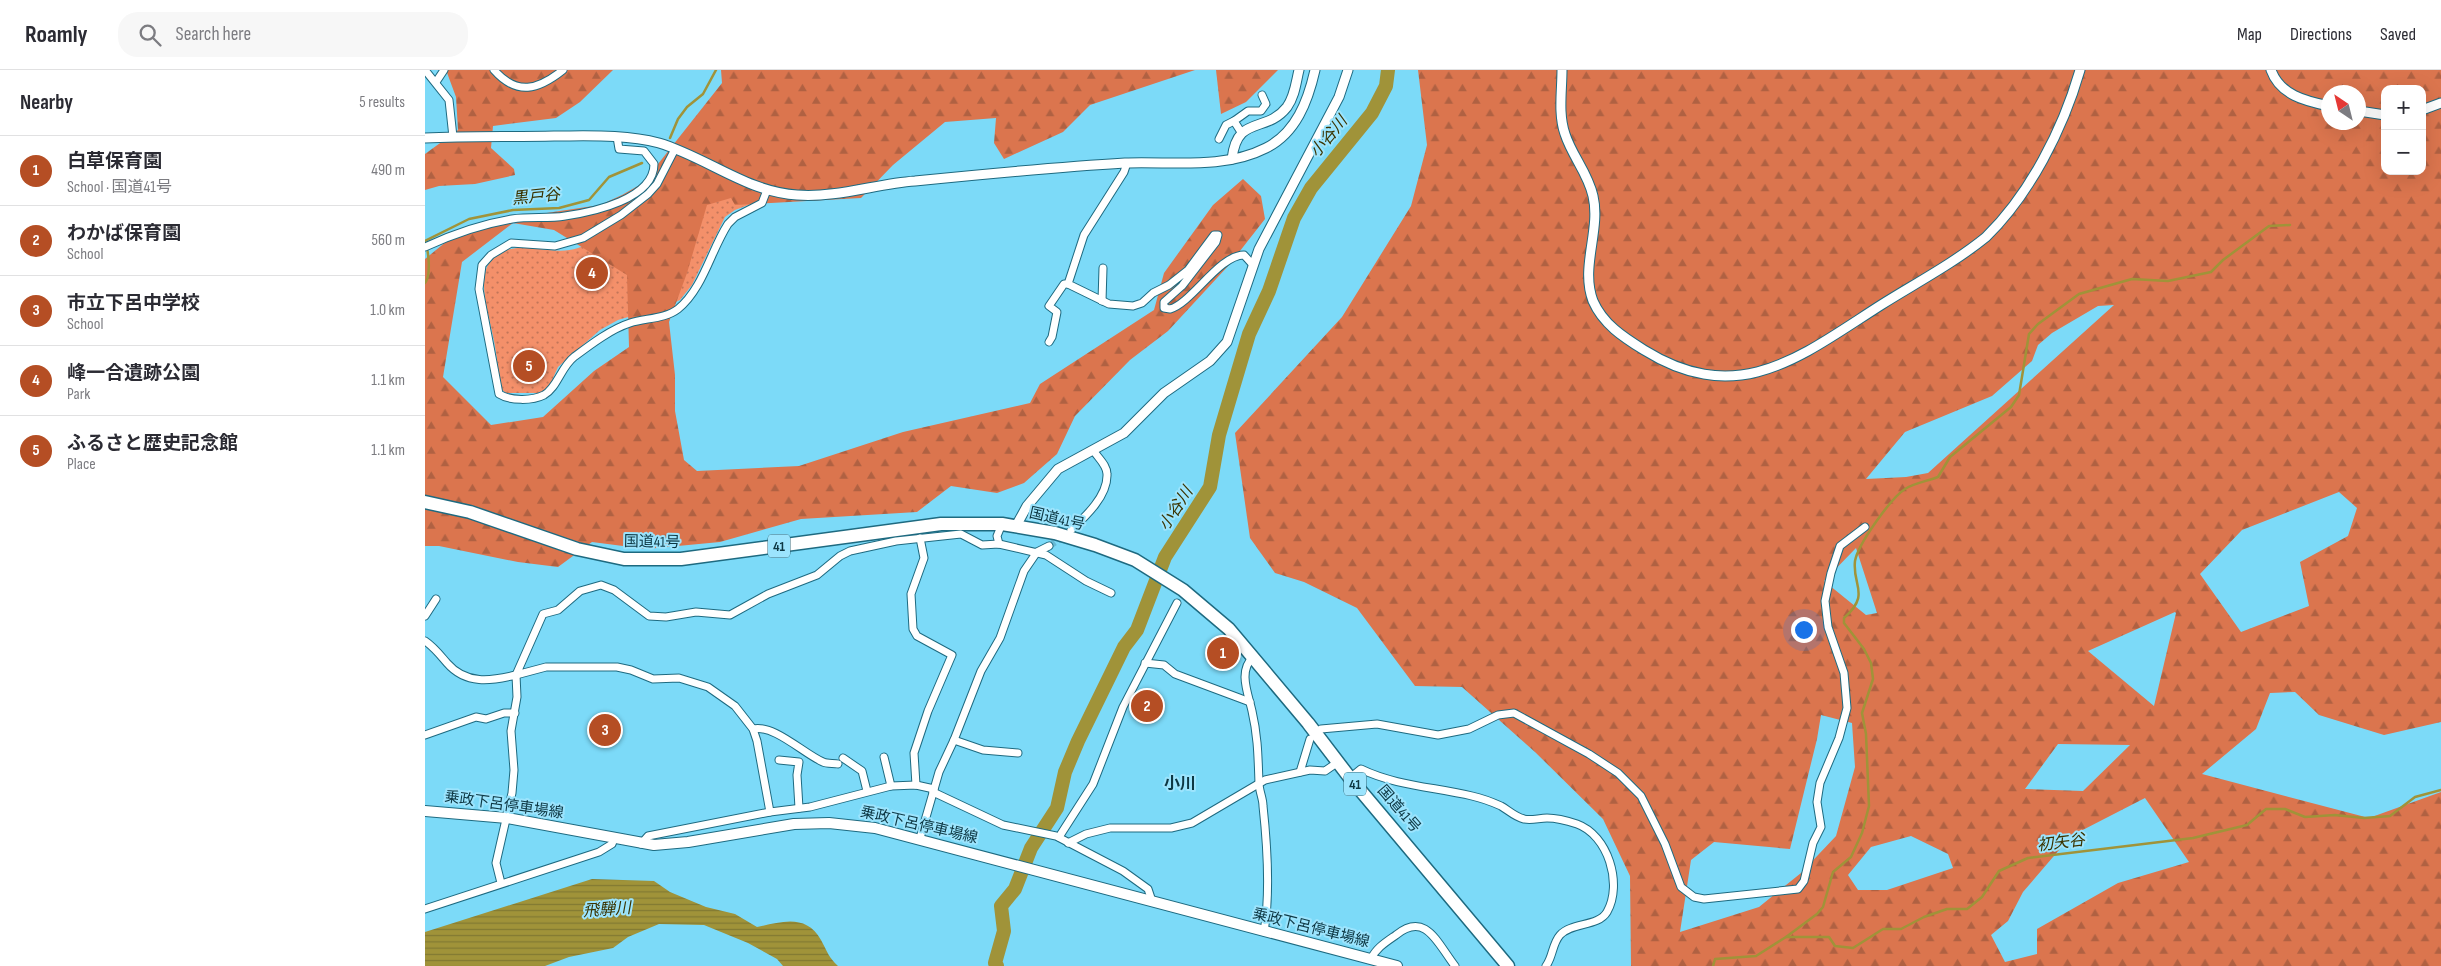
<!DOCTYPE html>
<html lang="en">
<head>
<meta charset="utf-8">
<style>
	body { margin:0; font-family:"Sofia Sans Condensed","Noto Sans JP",sans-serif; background:#f7f7f7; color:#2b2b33 }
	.controls { position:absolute; right:15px; top:15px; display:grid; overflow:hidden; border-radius:10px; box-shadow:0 5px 20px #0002 }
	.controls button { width:45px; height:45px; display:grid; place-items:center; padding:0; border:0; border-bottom:1px solid #e1e1e2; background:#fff; color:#2b2b33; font:25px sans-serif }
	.compass { position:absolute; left:1896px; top:15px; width:45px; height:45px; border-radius:50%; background:#fff; box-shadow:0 5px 20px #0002; rotate:325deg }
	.you { position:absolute; left:1378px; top:559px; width:18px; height:18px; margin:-12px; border:4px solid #fff; border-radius:50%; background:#1a73e8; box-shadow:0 0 0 8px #1a73e833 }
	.badge { display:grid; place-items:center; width:32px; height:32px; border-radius:50%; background:#b54e24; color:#fff; font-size:16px; font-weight:700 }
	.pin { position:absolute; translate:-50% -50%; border:2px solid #fff; box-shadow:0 1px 5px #0006 }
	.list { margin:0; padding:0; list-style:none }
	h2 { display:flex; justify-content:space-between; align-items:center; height:65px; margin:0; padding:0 20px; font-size:21px }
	h2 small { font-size:16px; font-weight:400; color:#7c7c81 }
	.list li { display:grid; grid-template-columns:32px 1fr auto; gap:15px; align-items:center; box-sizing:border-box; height:70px; padding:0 20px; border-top:1px solid #e1e1e2 }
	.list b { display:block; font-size:19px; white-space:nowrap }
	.list p { margin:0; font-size:16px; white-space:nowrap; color:#7c7c81 }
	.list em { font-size:16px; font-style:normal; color:#7c7c81 }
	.icon { flex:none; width:28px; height:28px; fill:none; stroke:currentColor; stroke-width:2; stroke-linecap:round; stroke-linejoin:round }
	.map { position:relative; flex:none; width:2016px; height:896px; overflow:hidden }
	header { display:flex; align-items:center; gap:30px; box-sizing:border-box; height:70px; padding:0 25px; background:#fff; border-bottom:1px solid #e1e1e2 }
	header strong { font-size:24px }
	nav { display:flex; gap:28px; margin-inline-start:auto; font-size:18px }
	.search { width:350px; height:45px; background:#f7f7f7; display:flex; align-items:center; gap:12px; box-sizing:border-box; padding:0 18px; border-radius:20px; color:#7c7c81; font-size:19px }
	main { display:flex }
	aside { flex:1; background:#fff }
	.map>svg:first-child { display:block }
	.grass { fill:url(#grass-dots) }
	.forest { fill:url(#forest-firs); fill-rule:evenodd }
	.water { fill:url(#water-rules) }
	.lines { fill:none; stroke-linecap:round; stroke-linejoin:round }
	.stream { stroke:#a09339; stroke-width:2.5 }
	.river { stroke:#a09339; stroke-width:14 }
	.minor-tunnel { stroke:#66b9d4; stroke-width:7; stroke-dasharray:7 3.5; stroke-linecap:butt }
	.minor-casing { stroke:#1e6a80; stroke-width:9 }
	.tertiary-casing { stroke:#1e6a80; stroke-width:11 }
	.secondary-casing { stroke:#1e6a80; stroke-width:12 }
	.trunk-casing { stroke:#1e6a80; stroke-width:15 }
	.minor { stroke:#fff; stroke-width:7 }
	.tertiary { stroke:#fff; stroke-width:9 }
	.secondary { stroke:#fff; stroke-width:10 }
	.trunk { stroke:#fff; stroke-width:12 }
	.labels { text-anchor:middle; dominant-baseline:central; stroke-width:4; stroke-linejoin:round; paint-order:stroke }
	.shield { fill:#9ce4fd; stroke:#386b7b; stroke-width:1 }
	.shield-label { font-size:14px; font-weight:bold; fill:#0d3743 }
	.street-label { font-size:15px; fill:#0d3743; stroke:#9ce4fd }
	.water-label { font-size:16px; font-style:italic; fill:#3a3300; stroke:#9ce4fd }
	.neighbourhood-label { font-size:16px; font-weight:bold; fill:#0d3743; stroke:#9ce4fd }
</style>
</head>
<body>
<header>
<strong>Roamly</strong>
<div class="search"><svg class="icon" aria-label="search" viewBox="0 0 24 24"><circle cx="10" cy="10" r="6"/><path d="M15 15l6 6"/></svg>Search here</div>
<nav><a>Map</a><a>Directions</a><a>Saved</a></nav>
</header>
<main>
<aside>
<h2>Nearby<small>5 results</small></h2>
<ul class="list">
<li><span class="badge">1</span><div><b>白草保育園</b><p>School · 国道41号</p></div><em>490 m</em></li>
<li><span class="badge">2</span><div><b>わかば保育園</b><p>School</p></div><em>560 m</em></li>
<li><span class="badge">3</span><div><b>市立下呂中学校</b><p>School</p></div><em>1.0 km</em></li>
<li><span class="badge">4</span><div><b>峰一合遺跡公園</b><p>Park</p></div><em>1.1 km</em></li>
<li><span class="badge">5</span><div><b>ふるさと歴史記念館</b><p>Place</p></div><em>1.1 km</em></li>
</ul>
</aside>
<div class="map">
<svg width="2016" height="896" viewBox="0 0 2016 896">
	<defs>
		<pattern id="grass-dots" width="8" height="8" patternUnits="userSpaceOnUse" patternTransform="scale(1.25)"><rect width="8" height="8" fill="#f4906a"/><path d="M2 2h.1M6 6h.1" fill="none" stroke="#c47659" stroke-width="1.8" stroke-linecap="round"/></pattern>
		<pattern id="forest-firs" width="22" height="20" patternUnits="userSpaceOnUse" patternTransform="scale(1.25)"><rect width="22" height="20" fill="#db754e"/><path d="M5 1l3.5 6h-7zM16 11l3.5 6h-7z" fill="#b06142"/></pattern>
		<pattern id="water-rules" width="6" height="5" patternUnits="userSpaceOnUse" patternTransform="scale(1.25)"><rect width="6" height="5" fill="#a09339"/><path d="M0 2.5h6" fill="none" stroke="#817932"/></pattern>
	</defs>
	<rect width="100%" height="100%" fill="#7cdaf8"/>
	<path class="grass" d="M243,108L334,131L310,140L300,147L267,215L255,230L244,235L193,250L175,260L133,297L125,315L119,321L113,323H81L76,319C73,302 72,284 68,266C62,236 42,183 92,178C112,176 133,185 153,178C181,169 220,129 243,108Z"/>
	<g class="forest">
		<path d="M21,0H188L155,32L131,48L68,56L66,78L89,99L90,105L50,114L14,116L0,120V84L33,60L31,27Z"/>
		<path d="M296,0H770L665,35L638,62L579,89L569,73L571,48L520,52L468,95L436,128L310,135L306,128L282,135L262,203L244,252L250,305V341L259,390L272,401L374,396L478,362L605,333L615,314L729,240L739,203L788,135L818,109L836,126L840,149L804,195L743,261L705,290L650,346L632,384L599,413L572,423L526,416L492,442L376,449L295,472L221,479L167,472L133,497L93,492L14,476H0V189L22,171L55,153L175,135L197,125L218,113L297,13ZM88,153L129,160L202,205L204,277L169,301L118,347L66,355L18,307L37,192Z"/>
		<path d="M791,0H853L821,32L796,44Z"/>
		<path d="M993,0H2016V652L1959,665L1894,645L1870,622L1845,623L1831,659L1777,704L1944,748L2016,722V896H1206L1205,806L1178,749L1110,682L1037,617L990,616L932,538L879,512L850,503L825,468L810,363L917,247L986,136L1002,75ZM1960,19H1997V101H1960ZM1904,22H1934V52H1904ZM1689,235L1503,403L1481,407L1441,409L1480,362L1567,326L1607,291L1613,275L1627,263L1673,236ZM1914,422L1932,438L1923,466L1875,492L1884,536L1816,562L1775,504L1817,460ZM1431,478L1452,543L1441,545L1399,511ZM1750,542L1751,543L1729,636L1663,581ZM1396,645L1427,653L1430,697L1411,766L1376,803L1334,837L1255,862L1266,790L1289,772L1365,779L1392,669ZM1633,674L1705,675L1658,721L1600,719ZM1720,728L1764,792L1693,813L1612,859V884L1580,892L1566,865L1583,851L1598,822L1646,766ZM1486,766L1523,784L1528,798L1462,820H1433L1423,805L1446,777Z"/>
	</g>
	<path class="water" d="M167,809L229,811L245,822L281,837L310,844L332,857C356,852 381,843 396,870C402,881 404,888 413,896H358L352,889L323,873L279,855L234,854L203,867L188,878L144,887L120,896H0V862Z"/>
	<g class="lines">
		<g class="stream">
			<path d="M245,68L253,49L262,37L278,24L291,0"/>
			<path d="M0,171L44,149L88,140L134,138L164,130L184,107L217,93"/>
			<path d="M0,173C4,181 6,206 0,213"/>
			<path d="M1361,867H1404L1410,876L1428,878L1458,859H1476L1499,847L1522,839H1542L1557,827L1574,801L1603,788L1768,768L1822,755L1841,739H1860L1880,747L1910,745L1939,748L1965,746L1990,727L2016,720"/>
			<path d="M1288,896L1290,889L1331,886L1361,867L1392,844L1398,837L1408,802L1426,787L1437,763L1444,736L1441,664L1437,643L1448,609L1446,593L1439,579L1419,553V548C1446,524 1427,516 1430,491C1433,474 1466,428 1480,419C1489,413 1503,411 1513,407L1525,387L1586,337L1594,325L1604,264L1613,254L1654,224L1707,209L1743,211L1786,202L1798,190L1844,156L1865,155"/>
		</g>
		<path class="river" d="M572,896L570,893L579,861L576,836L590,819L606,778L632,738L640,702L653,671L699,577L712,560L740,487L785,417L794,365L824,264L844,221L869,148L886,118L947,43L961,16L963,0"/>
		<path class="minor-tunnel" d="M624,476L640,465"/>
		<g class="minor-casing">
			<g id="minor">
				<path d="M0,0L24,30L28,67"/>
				<path d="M69,0C92,26 113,20 138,0"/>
				<path d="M11,12L19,0"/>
				<path d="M816,62L809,51L823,41H836L841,34L837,25"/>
				<path d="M794,69L801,55L809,51"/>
				<path d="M250,79L232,114L223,124L196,145L158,168L130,176L86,173L66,185L57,195L54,219L74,324C85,331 107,331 119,325C132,318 136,297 149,287C165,275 186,259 205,253C220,248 240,249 253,239C278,219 286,180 303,154L310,147L337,133L342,120"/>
				<path d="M702,93L699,102L659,165L643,214L684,234L708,236L717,233L728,223L744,215L763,200L789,165H793L791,172L757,216L739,232V238L745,239C766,234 794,185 819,185L828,195"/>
				<path d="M0,177C28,164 57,154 87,149C105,146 123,149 140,146C168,142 229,129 229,94L219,81L194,79L192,67"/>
				<path d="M677,231L678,198"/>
				<path d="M624,272L627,267L632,242L624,236L639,214H643"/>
				<path d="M646,460C660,447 683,426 682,404C682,395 673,388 668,380"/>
				<path d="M574,474L572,466L577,454"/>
				<path d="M0,546L11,529"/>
				<path d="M0,571C9,577 15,585 22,593C41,615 66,611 91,605L92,627L86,661L89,700L87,723L71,793L76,813"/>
				<path d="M828,587C813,601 823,623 827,641C833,667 833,687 834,713C834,721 838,728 838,736C842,773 845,826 839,862"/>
				<path d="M720,593L739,595L750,604L825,632"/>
				<path d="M328,659C349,654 379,684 398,692C402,694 409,693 413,694"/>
				<path d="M896,659L952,654L1013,665L1044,659L1073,645L1089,643L1164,684L1193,703L1216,726L1240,774L1256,817L1269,827L1279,829L1373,819L1379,811L1388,773L1396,757L1392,732L1395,713L1414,668L1422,638L1419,603L1403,557L1400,531L1406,503L1415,476L1440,457"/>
				<path d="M0,665L51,647L61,649L79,643H90"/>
				<path d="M529,670L558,680L593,683"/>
				<path d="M459,687L466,716"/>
				<path d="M418,688L437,701L442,721"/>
				<path d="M354,690L374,692L372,705L374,738"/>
				<path d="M875,702L885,669"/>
				<path d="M925,708L936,699C971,716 1010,717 1047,726C1056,728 1067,732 1076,736C1083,740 1090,747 1099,749C1106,751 1114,748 1122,748C1131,748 1143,751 1152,754C1183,765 1198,814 1182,842C1173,857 1147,852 1135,865C1127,874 1128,887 1121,896"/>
				<path d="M491,715L489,683L503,641L527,585L492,566L488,559L486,524L499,488L495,468"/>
				<path d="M508,722L578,755L631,766L698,801L723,819L727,831"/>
				<path d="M345,742L332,671L328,659L310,636L283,617L254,608L228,609L206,600L192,597H121L91,605L118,544L133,540L155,521L176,515L189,520L224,546L241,547L271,542L305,545L343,524L392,505L415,486L425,481L471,471L536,464L557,475L574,474L621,485L661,511L686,523"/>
				<path d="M634,767L668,714L698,637L752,533"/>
				<path d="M495,768L514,702L529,670L556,601L575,568L599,501L612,482L624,476"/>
				<path d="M643,773L661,764L685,758H746L767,753L840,710L885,700L900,701L913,692"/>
				<path d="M216,774L223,766L345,742L385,737L466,716L491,715L509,719"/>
				<path d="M0,839L174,782L187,774L189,769"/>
				<path d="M946,889C951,878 961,872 971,865C1001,841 1012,873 1030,896"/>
			</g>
		</g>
		<g class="tertiary-casing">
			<g id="tertiary">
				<path d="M1137,0C1137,21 1133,44 1140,64C1147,86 1163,103 1168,126C1176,160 1155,197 1168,231C1178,254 1198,267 1219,280C1314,339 1376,286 1456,235C1491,213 1529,193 1561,167C1605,124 1638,59 1655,0"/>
				<path d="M1846,0C1855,25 1880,31 1904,36"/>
				<path d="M1997,40L2016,33"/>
				<path d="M1934,41L1960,45"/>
				<path d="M0,68C43,66 86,67 129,66C163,66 200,64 234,73C281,87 322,122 372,125C412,128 450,114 490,111C560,104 630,97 700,93C746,91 798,100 841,78C871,63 883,31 890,0"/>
				<path d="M807,89C812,44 841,64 862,37C870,26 871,12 874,0"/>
				<path d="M591,456L602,436L633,399L699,363L739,323L785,291L802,272L834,179L914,27L923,0"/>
			</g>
		</g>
		<g class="secondary-casing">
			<path id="secondary" d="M0,741L82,748L229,775L263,772L369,754L404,753L450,758L972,896"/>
		</g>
		<g class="trunk-casing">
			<path id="trunk" d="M0,432L45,442L152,479L199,489H256L516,454H577L630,463L670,475L710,490L758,520L804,559L883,653L925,708L1083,896"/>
		</g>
		<use href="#minor" class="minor"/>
		<use href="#tertiary" class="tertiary"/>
		<use href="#secondary" class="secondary"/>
		<use href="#trunk" class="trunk"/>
	</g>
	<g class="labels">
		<g class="shield">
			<rect x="343" y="464.5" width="22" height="23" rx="4"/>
			<rect x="919" y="702.5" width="22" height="23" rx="4"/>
		</g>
		<g class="shield-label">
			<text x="354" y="476">41</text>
			<text x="930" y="714">41</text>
		</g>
		<g class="street-label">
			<text transform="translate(632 449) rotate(13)">国道41号</text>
			<text transform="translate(227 472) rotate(1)">国道41号</text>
			<text transform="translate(79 735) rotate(8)">乗政下呂停車場線</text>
			<text transform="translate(974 739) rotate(49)">国道41号</text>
			<text transform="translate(494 755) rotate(13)">乗政下呂停車場線</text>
			<text transform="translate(886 858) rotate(14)">乗政下呂停車場線</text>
		</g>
		<g class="water-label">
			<text transform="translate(904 67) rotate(-50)">小谷川</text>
			<text transform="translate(111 127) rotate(-6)">黒戸谷</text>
			<text transform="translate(751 439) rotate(-57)">小谷川</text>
			<text transform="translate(1636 773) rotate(-7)">初矢谷</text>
			<text transform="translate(182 840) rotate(-4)">飛騨川</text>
		</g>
		<g class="neighbourhood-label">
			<text x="755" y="714">小川</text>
		</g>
	</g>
</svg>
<div class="controls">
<button>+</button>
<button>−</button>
</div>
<svg class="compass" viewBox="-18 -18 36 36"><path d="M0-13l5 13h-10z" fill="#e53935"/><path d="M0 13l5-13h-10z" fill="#7c7c81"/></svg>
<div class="you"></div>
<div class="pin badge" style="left:798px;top:583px">1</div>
<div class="pin badge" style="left:722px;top:636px">2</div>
<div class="pin badge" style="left:180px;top:660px">3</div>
<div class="pin badge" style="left:167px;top:203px">4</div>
<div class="pin badge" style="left:104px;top:296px">5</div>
</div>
</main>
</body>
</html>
